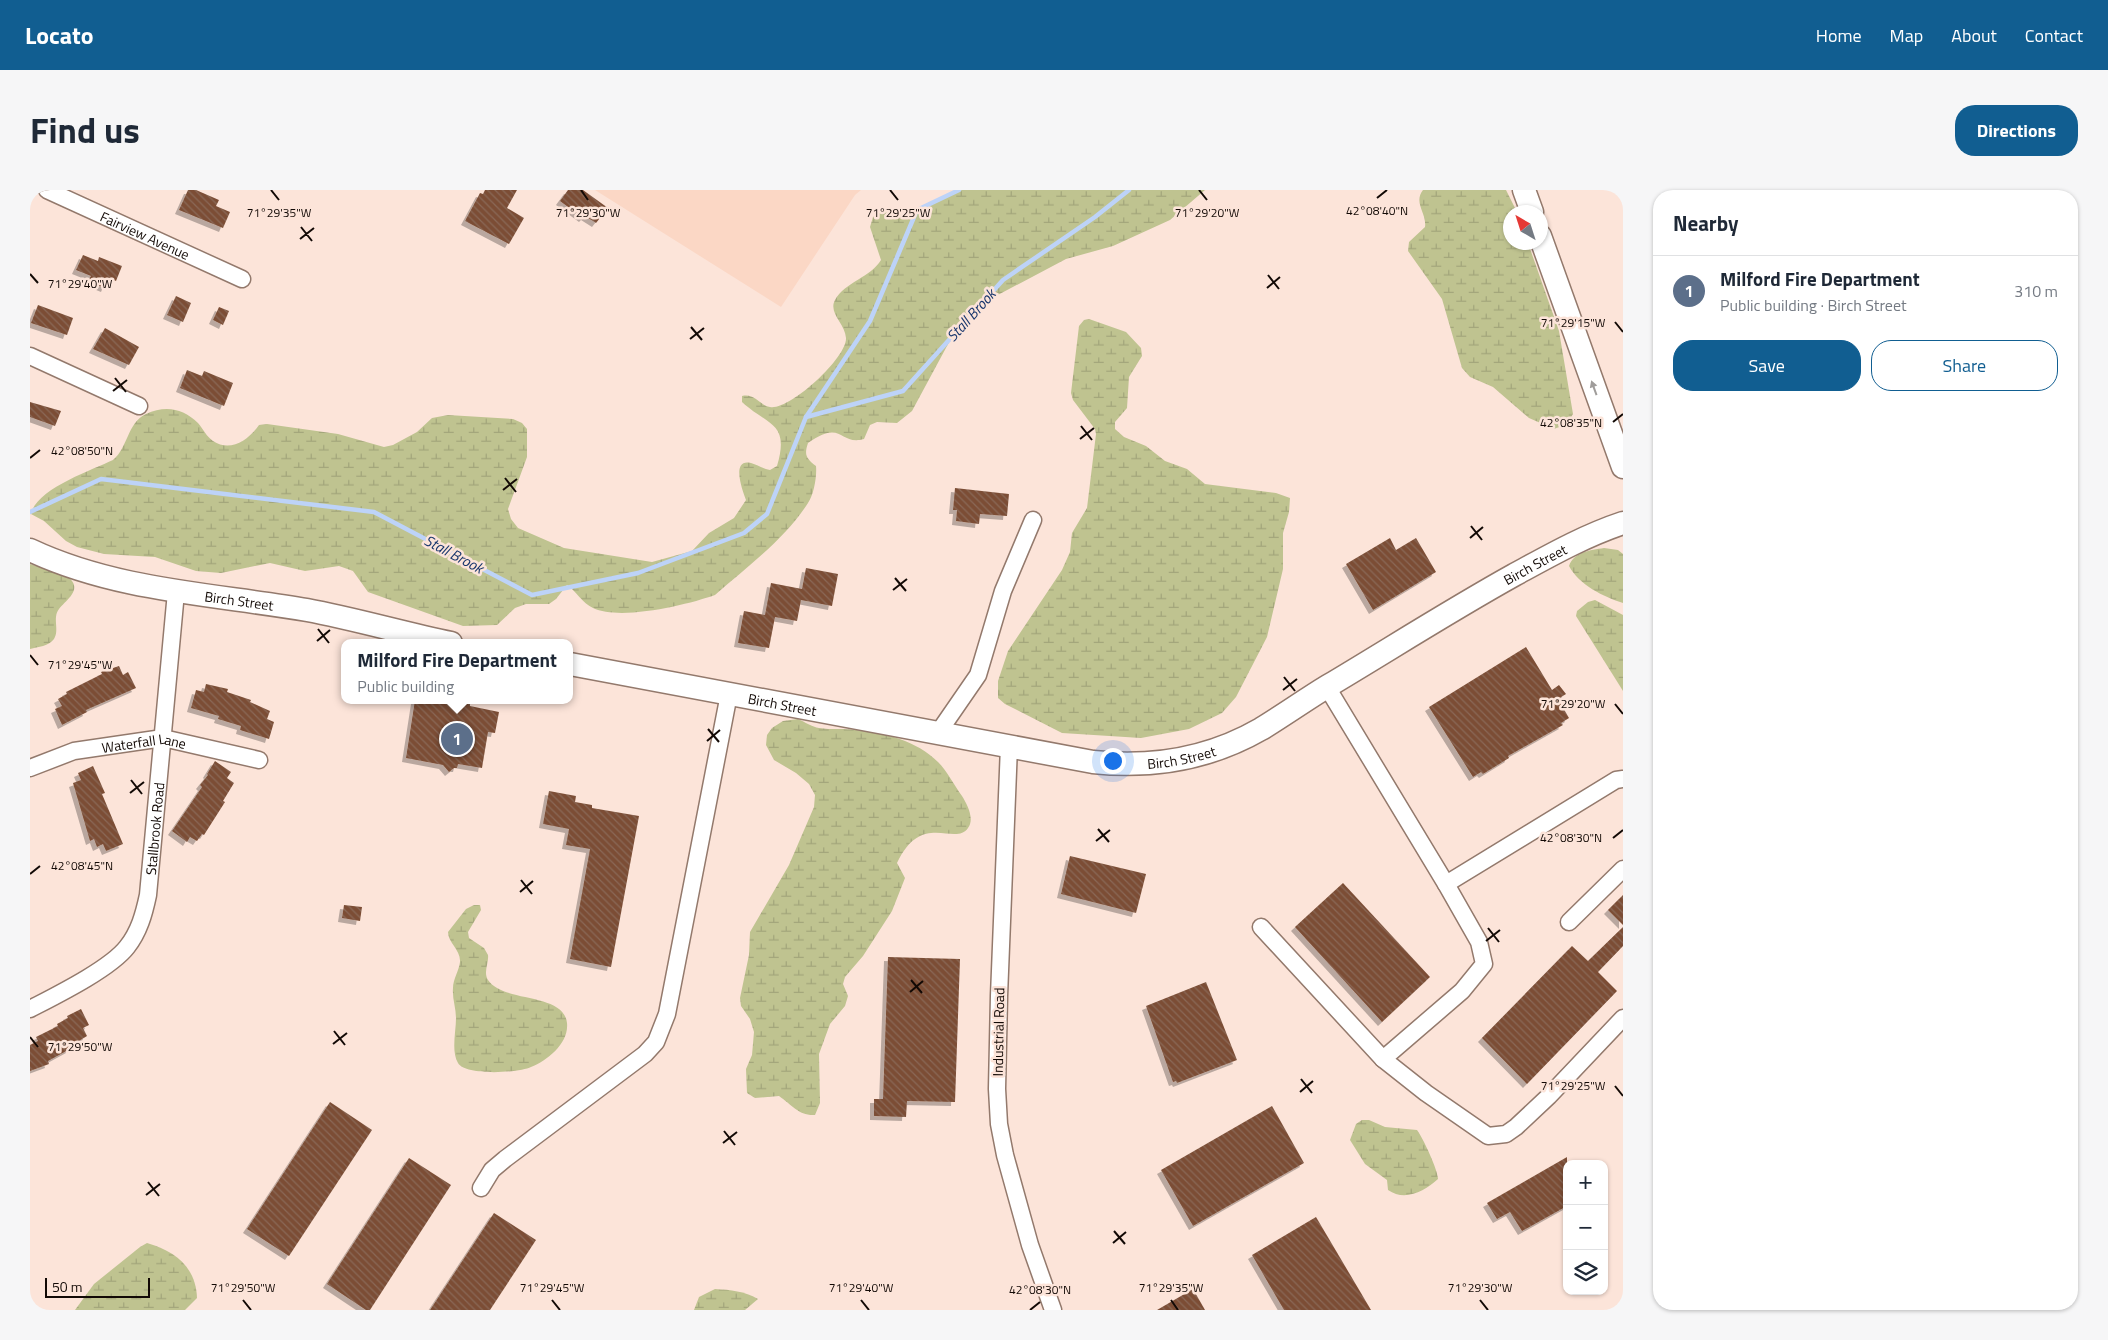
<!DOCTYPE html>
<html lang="en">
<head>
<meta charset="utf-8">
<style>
	body { margin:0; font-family:"Titillium Web",sans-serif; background:#f6f6f7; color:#1f2937 }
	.controls { position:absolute; right:15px; bottom:15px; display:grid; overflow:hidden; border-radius:10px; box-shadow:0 1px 4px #0004 }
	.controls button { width:45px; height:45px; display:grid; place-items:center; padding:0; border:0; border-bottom:1px solid #e0e1e3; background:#fff; color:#1f2937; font:25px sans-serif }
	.compass { position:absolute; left:1473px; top:15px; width:45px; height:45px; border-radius:50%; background:#fff; box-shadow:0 1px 4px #0004; rotate:321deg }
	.scale { position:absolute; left:15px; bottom:12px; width:105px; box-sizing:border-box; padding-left:5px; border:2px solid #120905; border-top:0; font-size:14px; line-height:18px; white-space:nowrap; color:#120905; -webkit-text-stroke:4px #fce4d9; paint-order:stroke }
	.you { position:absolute; left:1082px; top:570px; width:18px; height:18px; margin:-12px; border:4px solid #fff; border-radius:50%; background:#1a73e8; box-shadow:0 0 0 8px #1a73e833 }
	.badge { display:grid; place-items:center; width:32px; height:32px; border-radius:50%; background:#115e91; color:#fff; font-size:16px; font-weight:700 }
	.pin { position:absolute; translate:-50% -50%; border:2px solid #fff; box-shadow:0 1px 5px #0006 }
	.popup { position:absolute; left:311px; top:449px; width:232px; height:65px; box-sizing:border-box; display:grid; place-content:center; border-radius:10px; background:#fff; filter:drop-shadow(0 1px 4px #0005); font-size:16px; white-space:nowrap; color:#747a83 }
	.popup b { font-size:19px; color:#1f2937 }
	.popup::after { content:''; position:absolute; left:50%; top:100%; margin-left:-10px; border:10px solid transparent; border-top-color:#fff }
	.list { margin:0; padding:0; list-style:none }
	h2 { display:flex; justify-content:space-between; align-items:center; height:65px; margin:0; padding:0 20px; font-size:21px }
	h2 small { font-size:16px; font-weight:400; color:#747a83 }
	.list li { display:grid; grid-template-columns:32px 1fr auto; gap:15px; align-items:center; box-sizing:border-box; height:70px; padding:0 20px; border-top:1px solid #e0e1e3 }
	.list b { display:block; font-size:19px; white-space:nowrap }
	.list p { margin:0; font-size:16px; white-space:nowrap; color:#747a83 }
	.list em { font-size:16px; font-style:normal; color:#747a83 }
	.actions { display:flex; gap:10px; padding:15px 20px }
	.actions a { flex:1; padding:11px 0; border:1px solid #115e91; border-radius:20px; text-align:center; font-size:18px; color:#115e91 }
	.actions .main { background:#115e91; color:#fff }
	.icon { flex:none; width:28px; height:28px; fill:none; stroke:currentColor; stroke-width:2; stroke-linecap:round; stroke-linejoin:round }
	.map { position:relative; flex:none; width:1593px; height:1120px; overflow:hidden; border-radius:20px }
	header { display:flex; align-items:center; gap:30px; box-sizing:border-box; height:70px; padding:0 25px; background:#115e91; color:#fff }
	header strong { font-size:24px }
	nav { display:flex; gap:28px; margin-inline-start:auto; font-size:18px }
	.intro { display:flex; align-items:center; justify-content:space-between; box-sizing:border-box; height:120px; padding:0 30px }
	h1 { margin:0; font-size:35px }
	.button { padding:12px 22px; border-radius:20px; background:#115e91; color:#fff; font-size:18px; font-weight:700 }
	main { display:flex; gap:30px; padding:0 30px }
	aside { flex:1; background:#fff; border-radius:20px; box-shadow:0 1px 4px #0004 }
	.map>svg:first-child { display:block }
	.built { fill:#fbd7c5 }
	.wetland { fill:url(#wetland-marsh) }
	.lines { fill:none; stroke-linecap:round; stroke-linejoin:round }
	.stream { stroke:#bdd3f8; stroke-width:4.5 }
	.building { fill:url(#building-back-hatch); filter:url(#shadow) }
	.street-casing { stroke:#93796c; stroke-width:19 }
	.secondary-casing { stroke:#93796c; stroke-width:25 }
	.street { stroke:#fff; stroke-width:16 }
	.secondary { stroke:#fff; stroke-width:22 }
	.oneway { fill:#a09d9b }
	.ticks { fill:none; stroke:#120905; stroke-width:2 }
	.labels { text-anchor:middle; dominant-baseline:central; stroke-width:5; stroke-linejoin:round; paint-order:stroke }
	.street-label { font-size:14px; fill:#120905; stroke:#fce4d9 }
	.water-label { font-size:15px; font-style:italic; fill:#17356c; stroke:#fce4d9 }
	.ticks-label { font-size:12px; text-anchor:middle; fill:#120905; stroke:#fce4d9; stroke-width:5; stroke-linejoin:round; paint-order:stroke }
</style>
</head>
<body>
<header>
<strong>Locato</strong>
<nav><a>Home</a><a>Map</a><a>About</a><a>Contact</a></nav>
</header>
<div class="intro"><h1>Find us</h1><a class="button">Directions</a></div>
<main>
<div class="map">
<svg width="1593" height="1120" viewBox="0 0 1593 1120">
	<defs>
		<pattern id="wetland-marsh" width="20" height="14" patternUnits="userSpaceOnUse" patternTransform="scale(1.25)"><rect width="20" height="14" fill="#bfc390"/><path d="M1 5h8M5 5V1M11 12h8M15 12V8" fill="none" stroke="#a3a67b"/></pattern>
		<pattern id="building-back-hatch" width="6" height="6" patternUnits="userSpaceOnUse" patternTransform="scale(1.25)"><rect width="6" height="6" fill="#7b4e36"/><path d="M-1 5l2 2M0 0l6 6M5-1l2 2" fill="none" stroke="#8a6856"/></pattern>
		<filter id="shadow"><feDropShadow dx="-4" dy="4" stdDeviation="0" flood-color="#0004"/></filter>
	</defs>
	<rect width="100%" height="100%" fill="#fce4d9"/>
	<path class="built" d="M565,0H831L825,5L751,117Z"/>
	<g class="wetland">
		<path d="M930,0H1175L1140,30L1083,56L1036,69L964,107L931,130L882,221L867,233L847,232L840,235L834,249C809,256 813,228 778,253C774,265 776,268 786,276C787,286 784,304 778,313C755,349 717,377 685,405C657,415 590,431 563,418C552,413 547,402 537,395L526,409L519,414H496L485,418L467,435L433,436L338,402L323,381L309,376L275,381L240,373L191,383L166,381L125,367L74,364L47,357L36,351L14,331L1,324C6,299 62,280 83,270C98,258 97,233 116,224C135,215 153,218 168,233C173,239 177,247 183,251C201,263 219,249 229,235L237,234L308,244L354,257L363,255L387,242L402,228L418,225L483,229L492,233L497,239V267L478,319L481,329L488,338L534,358L622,372L662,361L679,343L704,328L716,310C713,302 700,268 721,273C728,275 733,279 740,280L747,276C760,232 738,236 712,212V206C725,203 729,215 740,217C759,221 817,168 816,148C815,133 798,123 805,110C815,92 841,87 851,70L840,37L843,27C854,18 865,20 876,27Z"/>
		<path d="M1393,0H1476L1487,22H1480V52L1498,53L1529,141L1543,224L1537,234L1524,239L1499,228L1463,197L1440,187L1432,178L1412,109L1378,61L1379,52L1395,37C1397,23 1383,13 1393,0Z"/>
		<path d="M1059,129L1096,142L1111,158L1112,166L1099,187L1097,218L1085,232V239L1094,247L1116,256L1135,271L1157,279L1175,294L1246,303L1260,308L1259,322L1253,343V379L1237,447L1206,507L1192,523L1159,539L1111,548L1032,543L975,514L968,508V491L978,461L1032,380L1040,362L1042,343L1057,318L1066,244L1065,239L1043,210L1041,203L1049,136L1054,130Z"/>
		<path d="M1574,358L1588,360L1593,364V413C1574,407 1549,395 1539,376C1544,362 1560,360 1574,358Z"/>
		<path d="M0,374C12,378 35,379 42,391C50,402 35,411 29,419C22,428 30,440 24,449C19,456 8,457 0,459Z"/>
		<path d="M1565,410L1593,425V501L1546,426L1547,421L1558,412Z"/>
		<path d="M768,529C775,532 782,537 789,538C801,540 815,538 827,540C856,543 887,551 908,572C917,581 924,595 932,606C937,614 945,629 938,638C925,657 892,620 867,673L875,688L862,721L833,766L815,787L813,794L818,806L815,816L800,834L789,864L790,913L785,925C769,926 762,915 749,906L725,908L717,903L716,879L722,865L724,842L720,829L711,816L710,808L719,765L720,742L759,675L784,617L785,605L779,594L766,583L744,570L736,555L737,545L742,538L753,531Z"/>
		<path d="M444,715H450L451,720L438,742L439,748L454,758L458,765C459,773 453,782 458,790C473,813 534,802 537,833C539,853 518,870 501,877C489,883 435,886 428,873C421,861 426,842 426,828C426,818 422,808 423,798C423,789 429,781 430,772C431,760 418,753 418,742L436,719Z"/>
		<path d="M1332,930H1339L1355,937L1387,940C1393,948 1408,980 1408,989C1395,1001 1375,1012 1358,1000L1357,990L1335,974L1320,950L1326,934Z"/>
		<path d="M117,1053C145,1061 166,1077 167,1108L155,1120H45L64,1094L110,1057Z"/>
		<path d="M685,1099C701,1100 714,1101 728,1109L715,1120H664L669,1107Z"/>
	</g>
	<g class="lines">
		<g class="stream">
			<path d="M776,227L873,201L973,90L1065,27L1099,0"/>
			<path d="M0,322L71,289L344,322L502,405L608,383L714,343L737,324L776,227L840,131L887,20L929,0"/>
		</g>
	</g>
	<g class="building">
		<path d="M158,0H166L189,10L186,16L200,22L193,38L149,20Z"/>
		<path d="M455,0H487L477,18L494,28L479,54L435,31L450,3L453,4Z"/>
		<path d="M538,0H553L578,18L566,33L555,26L553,28L530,11Z"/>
		<path d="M53,65L68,71L69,67L92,76L86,91L79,88L75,98L58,91L61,86L46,80Z"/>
		<path d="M146,106L161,113L153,132L137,125Z"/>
		<path d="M8,115L43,128L37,145L1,133Z"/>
		<path d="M189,117L199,121L193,135L183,130Z"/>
		<path d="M75,138L109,157L99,175L63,159Z"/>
		<path d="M157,180L172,186L174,181L203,193L194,216L150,198Z"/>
		<path d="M0,212L31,221L25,236L0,227Z"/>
		<path d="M925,298L979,304L977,326L950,324L949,334L926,331L927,320H923Z"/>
		<path d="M1360,348L1366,360L1386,348L1406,382L1343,420L1316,374Z"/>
		<path d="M776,378L808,384L802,416L771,410L767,431L745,427L739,458L708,453L714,421L735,425L741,393L772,399Z"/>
		<path d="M1496,457L1522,500L1529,495L1536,504L1528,509L1539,528L1531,533L1533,535L1478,566L1479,568L1453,584L1451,582L1443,587L1399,517Z"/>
		<path d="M89,476L93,485L98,482L106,498L56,520L57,522L32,535L25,519L32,516L28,509L37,504L36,502L72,484L71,482Z"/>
		<path d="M176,494L198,499L197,502L221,510L220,512L240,521L237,529L244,532L239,549L210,540L211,536L188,529L189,526L161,518L166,500L174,502Z"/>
		<path d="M385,510H424L440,513V516L469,522L465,543L458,542L452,578L428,574L427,578H424L419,582L413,575L376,568Z"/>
		<path d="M185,571L201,582L197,588L204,593L193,611L195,612L174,645L172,644L167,651L160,647L157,652L142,641L172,597L170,595L178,585L177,584Z"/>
		<path d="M63,576L75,603L72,604L93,654L76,661L73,654L67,657L64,649L60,651L43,593L51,590L48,583Z"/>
		<path d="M519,601L546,606L545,612L562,615V618L609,626L581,777L540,769L560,659L536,655L539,639L513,634Z"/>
		<path d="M1040,666L1116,684L1106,723L1031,704Z"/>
		<path d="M1313,693L1400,787L1352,832L1265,737Z"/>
		<path d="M1593,705V735L1578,720Z"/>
		<path d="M314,715L332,717L330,731L312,728Z"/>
		<path d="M1593,737V756L1568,782L1587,801L1497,894L1452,848L1542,756L1558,771Z"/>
		<path d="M858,767L930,769L925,912L877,911L876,927L844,926V909H853Z"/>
		<path d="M1176,792L1207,870L1147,893L1146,891L1143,892L1116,816Z"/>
		<path d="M51,819L59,835L53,838L57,846L39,857L40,859L18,871L19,874L0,881V855L8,851L6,847L28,836L27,834L38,828L37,826Z"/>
		<path d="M300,912L342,940L259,1066L217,1039Z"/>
		<path d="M1242,916L1274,973L1163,1036L1131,980Z"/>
		<path d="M1537,967V1016L1492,1041L1480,1022L1467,1029L1457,1013Z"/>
		<path d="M379,968L421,995L340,1120H336L297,1094Z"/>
		<path d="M464,1023L506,1050L460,1120H400Z"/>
		<path d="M1286,1027L1341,1120H1254L1222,1065Z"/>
		<path d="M1163,1099L1175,1120H1127Z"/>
	</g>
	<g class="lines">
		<g class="street-casing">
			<g id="street">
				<path id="s1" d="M17,0L212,89"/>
				<path d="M0,166L109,216"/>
				<path d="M1297,497L1416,694"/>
				<path d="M908,543L948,485L973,401L1003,330"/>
				<path d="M979,556L969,806L967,899L969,934L975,965L1000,1055L1023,1120"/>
				<path id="s2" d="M0,578L44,561L133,548L229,570"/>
				<path d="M1539,732L1593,679"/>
				<path d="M1231,737L1353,869L1396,903L1458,946L1476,944L1486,937L1519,906L1593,828"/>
				<path id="s3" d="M0,819C25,806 80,779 97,757C109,742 114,724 118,705L146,402"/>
				<path d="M1353,869L1432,801L1454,774L1449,752L1416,694L1586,590L1593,589"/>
				<path d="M451,998L462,980L475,969L615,864L626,852L637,824L699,504"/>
			</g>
		</g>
		<g class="secondary-casing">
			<g id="secondary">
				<path d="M1494,0L1502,22"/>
				<path d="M1510,46L1593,277"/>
				<path id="s4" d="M0,360C87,401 184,404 277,420C325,429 373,443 421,453"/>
				<path id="s5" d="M540,474L1063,572C1121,578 1179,569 1231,539C1254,525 1275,510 1298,496C1360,459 1421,420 1484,385C1519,366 1554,346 1593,333"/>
			</g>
		</g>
		<use href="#street" class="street"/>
		<use href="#secondary" class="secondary"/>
	</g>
	<defs><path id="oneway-solid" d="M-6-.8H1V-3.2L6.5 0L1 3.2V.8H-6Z" transform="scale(1.25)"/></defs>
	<use class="oneway" href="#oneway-solid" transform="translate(1564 198) rotate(-110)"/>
	<path class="ticks" d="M241,0L249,10M551,0L558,10M860,0L868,10M1169,0L1177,10M1347,8L1357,0M271,37L282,51M270,49L284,38M0,84L8,93M1238,85L1249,99M1237,98L1250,87M1585,132L1593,142M661,137L672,150M660,149L674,138M85,188L96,202M83,201L97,190M1583,232L1593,224M1051,236L1062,250M1050,249L1064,238M0,268L10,260M475,288L486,302M473,300L487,289M1441,336L1452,350M1440,348L1453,337M865,388L876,401M863,400L877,389M288,439L299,453M287,451L300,440M0,465L8,475M1254,487L1265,501M1253,500L1267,489M1585,514L1593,524M678,539L689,552M677,551L690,540M101,590L112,604M100,603L114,592M1068,639L1079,652M1583,648L1593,640M1066,651L1080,640M0,684L10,676M491,690L502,704M490,702L503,691M1458,738L1469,752M1456,751L1470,740M881,790L892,803M880,802L893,791M304,841L315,855M0,847L8,857M303,854L317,843M1271,889L1282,903M1585,896L1593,906M1270,902L1283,891M694,941L705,955M693,953L707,942M118,992L129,1006M116,1005L130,994M1084,1041L1095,1054M1083,1053L1096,1042M213,1110L221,1120M522,1110L530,1120M831,1110L839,1120M1141,1110L1148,1120M1450,1110L1458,1120M1000,1120L1010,1112"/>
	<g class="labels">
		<g class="street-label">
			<text stroke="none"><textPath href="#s1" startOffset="108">Fairview Avenue</textPath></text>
			<text stroke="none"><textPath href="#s5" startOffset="1026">Birch Street</textPath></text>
			<text stroke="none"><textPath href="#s4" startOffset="216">Birch Street</textPath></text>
			<text stroke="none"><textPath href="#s5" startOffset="216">Birch Street</textPath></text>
			<text stroke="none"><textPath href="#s2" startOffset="118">Waterfall Lane</textPath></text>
			<text stroke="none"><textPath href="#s5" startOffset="621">Birch Street</textPath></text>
			<text stroke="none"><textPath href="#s3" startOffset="239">Stallbrook Road</textPath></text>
			<text transform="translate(968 842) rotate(-89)">Industrial Road</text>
		</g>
		<g class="water-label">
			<text transform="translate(941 125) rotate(-48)">Stall Brook</text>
			<text transform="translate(424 364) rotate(28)">Stall Brook</text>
		</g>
	</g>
	<g class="ticks-label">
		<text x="1347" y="25">42°08'40"N</text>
		<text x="249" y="27">71°29'35"W</text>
		<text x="558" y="27">71°29'30"W</text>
		<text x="868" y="27">71°29'25"W</text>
		<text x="1177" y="27">71°29'20"W</text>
		<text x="50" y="98">71°29'40"W</text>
		<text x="1543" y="137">71°29'15"W</text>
		<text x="1541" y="237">42°08'35"N</text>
		<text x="52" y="265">42°08'50"N</text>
		<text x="50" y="479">71°29'45"W</text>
		<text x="1543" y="518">71°29'20"W</text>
		<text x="1541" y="652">42°08'30"N</text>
		<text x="52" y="680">42°08'45"N</text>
		<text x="50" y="861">71°29'50"W</text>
		<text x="1543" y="900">71°29'25"W</text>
		<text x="213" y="1102">71°29'50"W</text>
		<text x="522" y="1102">71°29'45"W</text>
		<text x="831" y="1102">71°29'40"W</text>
		<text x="1141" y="1102">71°29'35"W</text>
		<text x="1450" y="1102">71°29'30"W</text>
		<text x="1010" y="1104">42°08'30"N</text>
	</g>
</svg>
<div class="controls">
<button>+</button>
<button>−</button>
<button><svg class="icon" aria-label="layers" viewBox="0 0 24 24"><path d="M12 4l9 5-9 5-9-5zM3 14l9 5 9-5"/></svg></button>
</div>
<svg class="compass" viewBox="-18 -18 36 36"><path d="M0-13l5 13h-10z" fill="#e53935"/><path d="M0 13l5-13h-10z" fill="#747a83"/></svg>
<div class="scale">50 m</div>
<div class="you"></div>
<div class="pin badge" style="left:427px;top:549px;background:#5c6f8a">1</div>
<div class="popup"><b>Milford Fire Department</b>Public building</div>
</div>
<aside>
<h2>Nearby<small></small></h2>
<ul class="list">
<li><span class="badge" style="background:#5c6f8a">1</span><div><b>Milford Fire Department</b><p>Public building · Birch Street</p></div><em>310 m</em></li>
</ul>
<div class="actions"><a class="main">Save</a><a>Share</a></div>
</aside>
</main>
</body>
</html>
